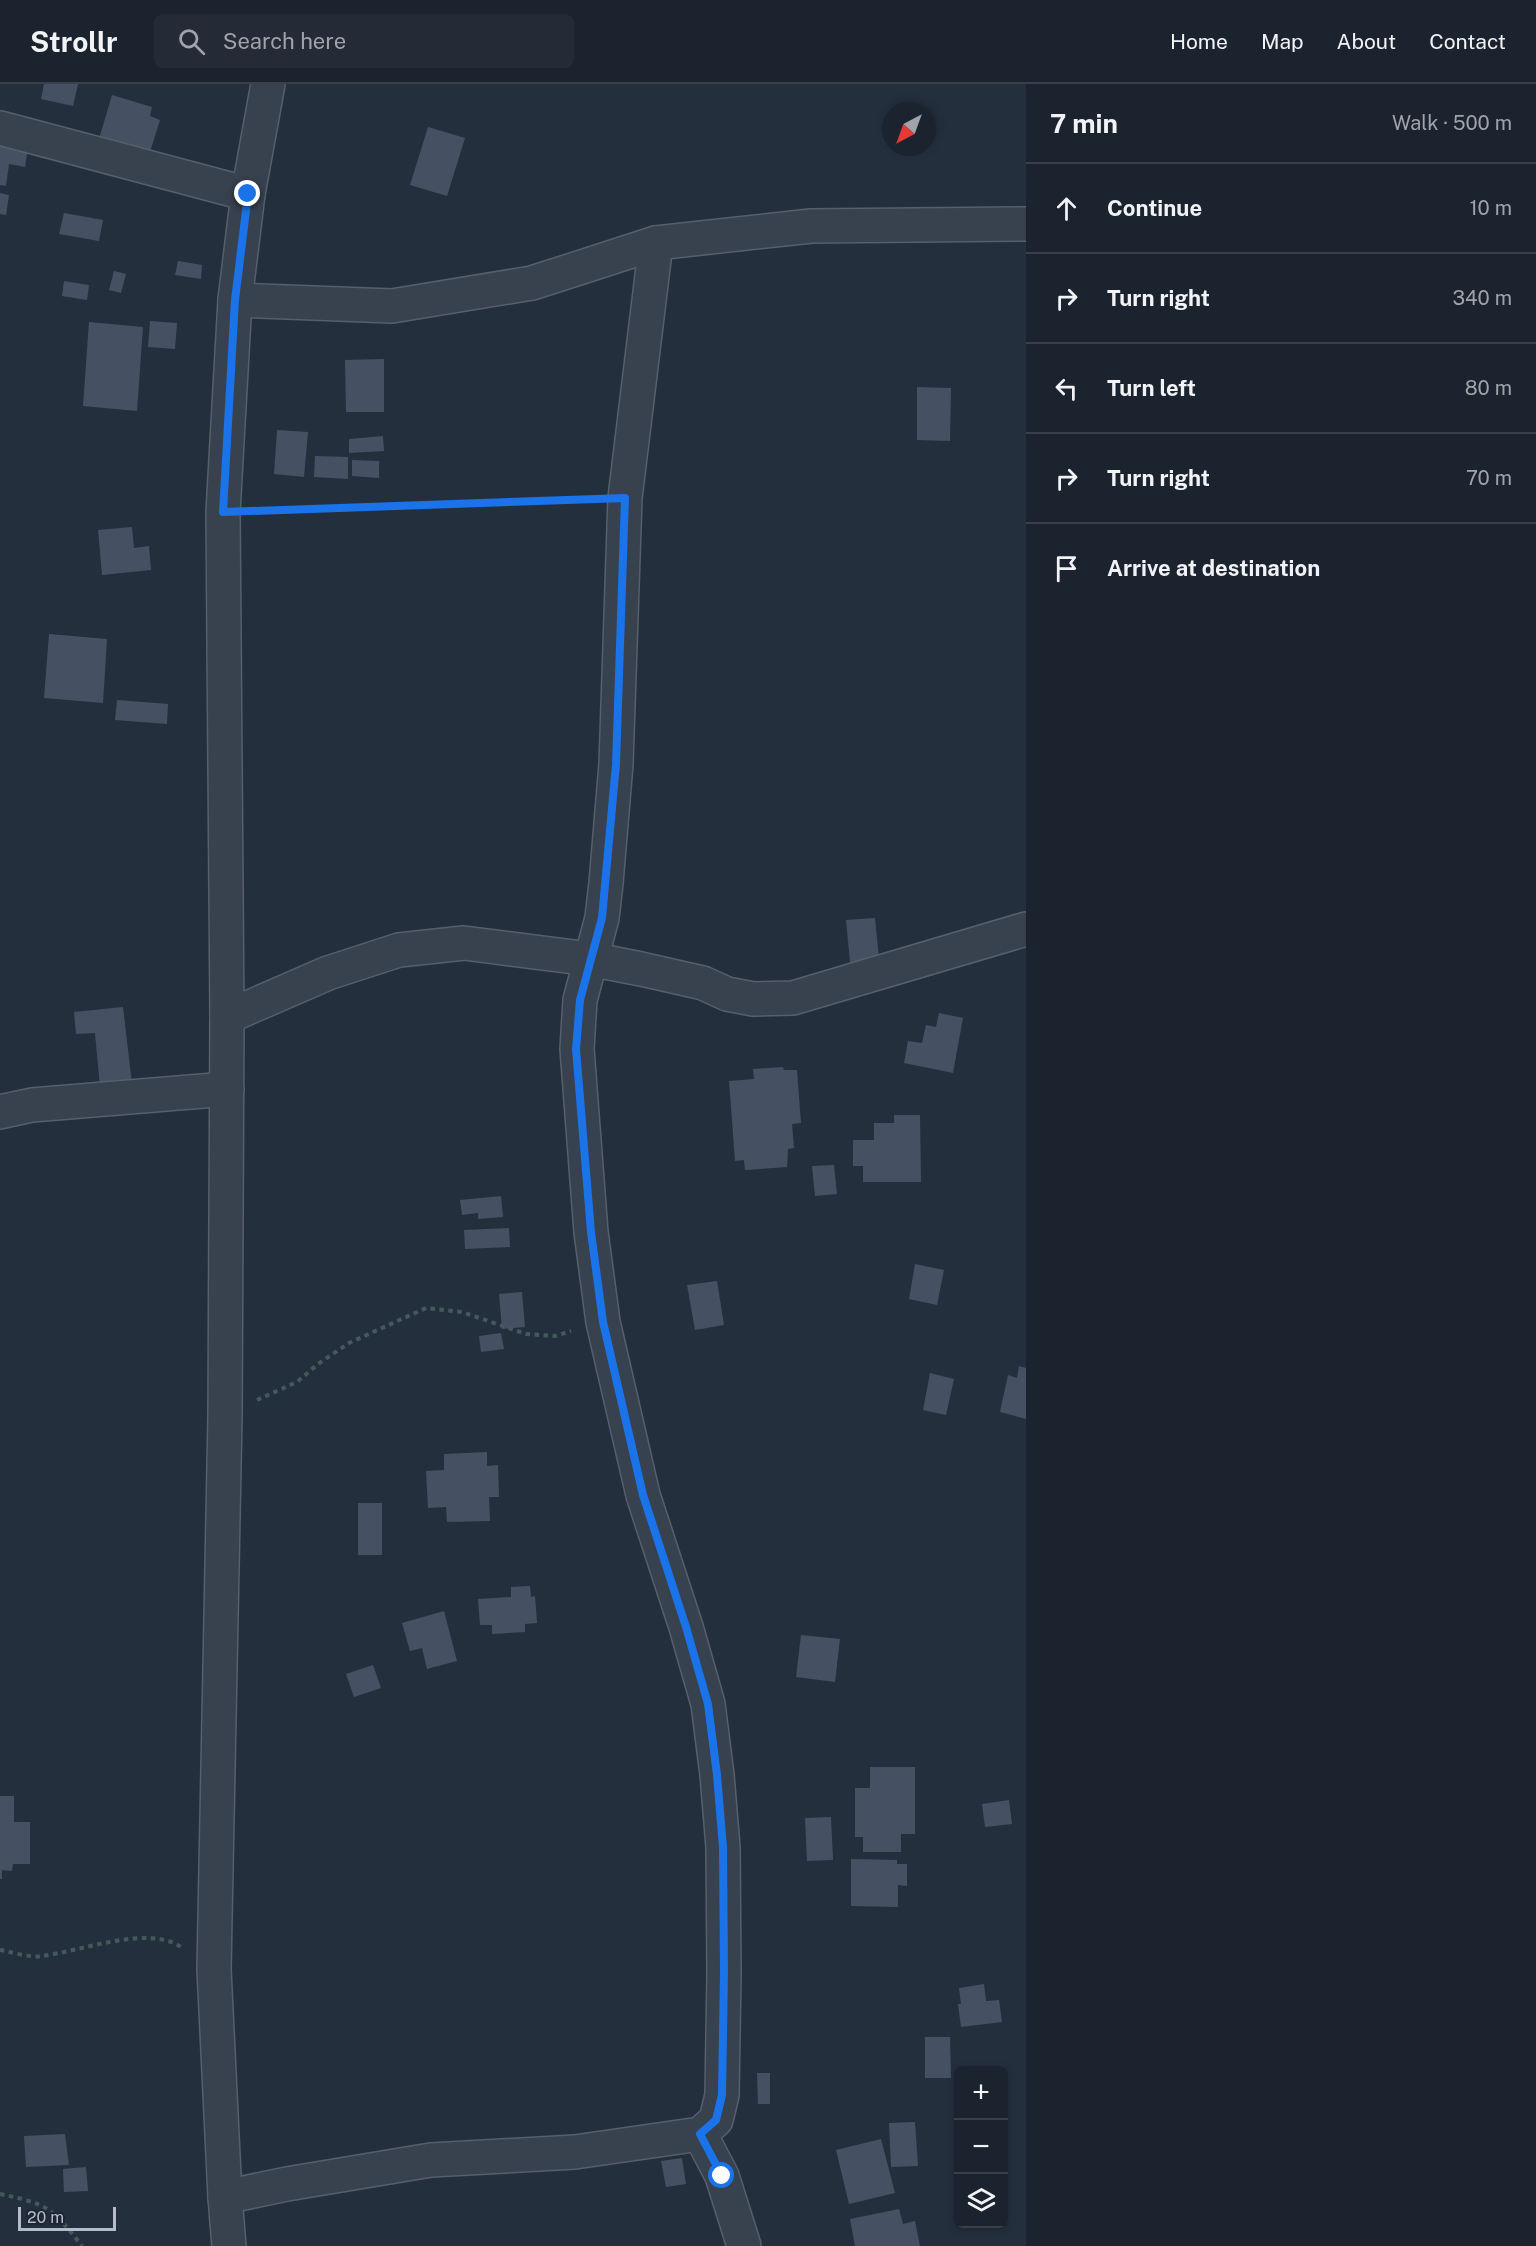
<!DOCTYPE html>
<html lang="en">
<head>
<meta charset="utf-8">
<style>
	body { margin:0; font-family:"Public Sans",sans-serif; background:#242b36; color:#f1f3f6 }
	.controls { position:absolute; right:18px; bottom:18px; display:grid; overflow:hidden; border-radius:9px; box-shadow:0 3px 9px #0003 }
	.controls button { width:54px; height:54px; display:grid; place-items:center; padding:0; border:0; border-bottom:2px solid #39404a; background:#1b232e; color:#f1f3f6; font:30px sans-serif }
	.compass { position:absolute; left:882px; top:18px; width:54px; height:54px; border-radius:50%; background:#1b232e; box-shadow:0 3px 9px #0003; rotate:221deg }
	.scale { position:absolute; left:18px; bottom:15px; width:98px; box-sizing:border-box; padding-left:6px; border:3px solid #b4bcc9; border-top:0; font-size:16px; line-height:21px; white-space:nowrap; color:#b4bcc9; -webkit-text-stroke:4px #1d2633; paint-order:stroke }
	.stop { position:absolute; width:18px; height:18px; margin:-14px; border:4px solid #1a73e8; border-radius:50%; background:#fff }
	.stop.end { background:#1a73e8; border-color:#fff; box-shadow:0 2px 6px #0008 }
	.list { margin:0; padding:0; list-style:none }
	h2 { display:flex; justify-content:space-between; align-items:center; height:78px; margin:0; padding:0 24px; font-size:26px }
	h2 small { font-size:20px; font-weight:400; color:#a0a4aa }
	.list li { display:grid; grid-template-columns:39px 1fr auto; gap:18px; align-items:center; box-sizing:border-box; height:90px; padding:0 24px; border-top:2px solid #39404a }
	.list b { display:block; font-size:22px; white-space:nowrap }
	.list em { font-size:20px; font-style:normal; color:#a0a4aa }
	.icon { flex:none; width:33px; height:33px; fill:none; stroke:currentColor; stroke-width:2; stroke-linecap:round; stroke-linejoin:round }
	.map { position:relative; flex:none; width:1026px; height:2162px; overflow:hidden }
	header { display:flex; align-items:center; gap:36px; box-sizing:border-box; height:84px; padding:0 30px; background:#1b232e; border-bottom:2px solid #39404a }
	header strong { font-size:28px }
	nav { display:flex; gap:33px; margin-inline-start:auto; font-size:21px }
	.search { width:420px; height:54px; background:#242b36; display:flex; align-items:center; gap:15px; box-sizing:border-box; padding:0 21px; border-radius:9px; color:#a0a4aa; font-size:22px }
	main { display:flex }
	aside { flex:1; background:#1b232e }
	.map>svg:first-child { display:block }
	.building { fill:#455162 }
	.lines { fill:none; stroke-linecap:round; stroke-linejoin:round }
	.minor-casing { stroke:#565f6c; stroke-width:36 }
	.path { stroke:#44595c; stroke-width:4; stroke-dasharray:4.5 4.5; stroke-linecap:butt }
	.minor { stroke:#38414e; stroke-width:33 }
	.route { stroke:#1a73e8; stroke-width:8 }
</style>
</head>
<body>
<header>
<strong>Strollr</strong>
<div class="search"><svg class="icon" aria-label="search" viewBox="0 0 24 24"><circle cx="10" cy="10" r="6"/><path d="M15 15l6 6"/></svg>Search here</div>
<nav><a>Home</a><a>Map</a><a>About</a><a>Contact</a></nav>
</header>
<main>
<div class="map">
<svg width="1026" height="2162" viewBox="0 0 1026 2162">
	<rect width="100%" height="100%" fill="#242f3e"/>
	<g class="building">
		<path d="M44,0H78L73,22L41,15Z"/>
		<path d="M112,11L152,23L150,32L160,36L149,71L99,55Z"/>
		<path d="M428,43L465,54L447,112L410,101Z"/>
		<path d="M0,53L29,57L25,83L9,80L6,102L0,101Z"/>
		<path d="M0,109L9,111L6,131L0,130Z"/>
		<path d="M64,129L103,136L99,157L59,150Z"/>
		<path d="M178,177L202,181L201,195L175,191Z"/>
		<path d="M114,187L126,190L121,209L109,206Z"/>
		<path d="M64,197L89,201L87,216L62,212Z"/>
		<path d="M150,237L177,239L175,265L148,263Z"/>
		<path d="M89,238L143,243L137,327L83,322Z"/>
		<path d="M384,275V328H346L345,276Z"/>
		<path d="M917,303L951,304L950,357L917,356Z"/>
		<path d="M277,346L308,348L304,393L274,390Z"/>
		<path d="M383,352L384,367L349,369V355Z"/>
		<path d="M315,372L348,373V395L314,393Z"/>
		<path d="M352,376L379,377V394L352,392Z"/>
		<path d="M132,443L134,464L149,462L151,486L102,491L98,446Z"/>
		<path d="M49,550L107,555L103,619L44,614Z"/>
		<path d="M117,616L168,620L167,640L115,636Z"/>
		<path d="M875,834L879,875L850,878L846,836Z"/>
		<path d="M123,923L132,1000L100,1003L95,949L76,950L74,928Z"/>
		<path d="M939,929L963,934L953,989L904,979L908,957L922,959L926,941L936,943Z"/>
		<path d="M783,983L784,986H797L801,1039L792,1040L794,1064L788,1065L787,1083L745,1086L744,1076L735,1077L729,997L754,995L753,985Z"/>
		<path d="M894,1031H920L921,1098H863V1082H853V1056H874V1039H894Z"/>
		<path d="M834,1081L837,1110L815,1112L812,1082Z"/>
		<path d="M501,1112L503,1133L478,1135V1129L462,1131L460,1116Z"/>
		<path d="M509,1144L510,1163L465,1165L464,1146Z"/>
		<path d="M915,1180L944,1186L937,1221L909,1215Z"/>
		<path d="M717,1197L724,1241L695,1246L687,1201Z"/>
		<path d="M522,1208L525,1243L502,1245L499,1210Z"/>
		<path d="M501,1249L504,1265L481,1268L479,1252Z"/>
		<path d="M1019,1282L1026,1284V1335L1000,1328L1008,1291L1017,1294Z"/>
		<path d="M930,1289L954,1295L946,1331L923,1326Z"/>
		<path d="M487,1368V1382L498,1381L499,1413H489L490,1437L447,1438L446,1423L428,1424L426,1387L444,1386V1370Z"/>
		<rect x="358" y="1419" width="24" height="52"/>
		<path d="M530,1502L531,1513L535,1512L537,1539L525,1540V1548L492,1550V1541H480L478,1515L511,1513V1503Z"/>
		<path d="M444,1527L457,1577L427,1585L422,1564L410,1567L402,1539Z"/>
		<path d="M801,1551L840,1555L835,1598L796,1593Z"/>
		<path d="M373,1581L381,1604L354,1613L346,1590Z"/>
		<path d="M870,1683H915V1750H901V1768H863V1753H855V1704H870Z"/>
		<path d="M0,1712H14V1738H30V1780H13L12,1787L2,1786V1795H0Z"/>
		<path d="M1009,1716L1012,1740L985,1743L982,1720Z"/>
		<path d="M831,1733L833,1776L807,1777L805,1734Z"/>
		<path d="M851,1775L897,1776V1780H907V1802L898,1801V1823L851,1822Z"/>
		<path d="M984,1900L986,1917L999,1916L1002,1938L961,1943L958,1920H961L959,1904Z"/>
		<path d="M925,1953H950L951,1994H925Z"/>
		<path d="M757,1989H770V2020H758Z"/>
		<path d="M915,2038L918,2082L891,2083L889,2039Z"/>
		<path d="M65,2050L69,2081L26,2083L24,2052Z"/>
		<path d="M881,2055L895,2109L849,2120L836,2066Z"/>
		<path d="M682,2074L686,2100L666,2103L661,2077Z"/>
		<path d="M86,2083L88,2107L64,2108L63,2085Z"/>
		<path d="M899,2125L903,2140L915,2137L920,2162H855L850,2135Z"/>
	</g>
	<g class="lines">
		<g class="minor-casing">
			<g id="minor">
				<path d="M0,44L248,110"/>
				<path d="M235,216L392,222L532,199L656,159L811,142L1026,140"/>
				<path d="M227,933L328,889L399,866L464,859L590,875L641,885L703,899L727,910L753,915L793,914L1026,845"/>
				<path d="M0,1028L32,1021L227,1005"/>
				<path d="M700,2050L722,2092L744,2162"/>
				<path d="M225,2113L287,2100L431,2076L575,2068L700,2050L716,2036L722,2011L724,1889L723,1763L717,1691L708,1620L686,1543L643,1411L603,1238L591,1148L577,965L580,916L602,834L606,799L616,680L625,414L656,159"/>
				<path d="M229,2162L225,2113L214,1885L225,1332L227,933L223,428L235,216L248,110L268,0"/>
			</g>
		</g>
		<g class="path">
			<path d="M256,427L594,415"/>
			<path d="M257,1316L297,1298L318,1280L349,1259L426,1224L462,1228L526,1250L555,1252L571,1247"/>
			<path d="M0,1866C13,1868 28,1874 41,1872C79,1868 148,1840 181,1863"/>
			<path d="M0,2110C48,2120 52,2124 82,2162"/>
		</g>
		<use href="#minor" class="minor"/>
	</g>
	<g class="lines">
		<path class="route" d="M248,110L235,216L223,428L625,414L616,680L602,834L580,916L576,965L591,1148L603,1238L643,1411L686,1543L708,1620L717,1691L723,1763L724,1888L722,2011L716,2036L700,2050L722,2092"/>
	</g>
</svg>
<div class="controls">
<button>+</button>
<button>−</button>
<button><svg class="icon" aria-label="layers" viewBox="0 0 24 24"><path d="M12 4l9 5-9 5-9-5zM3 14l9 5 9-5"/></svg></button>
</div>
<svg class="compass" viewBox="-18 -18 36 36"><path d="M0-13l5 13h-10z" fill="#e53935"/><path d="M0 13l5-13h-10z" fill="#a0a4aa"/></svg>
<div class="scale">20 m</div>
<div class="stop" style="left:722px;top:2092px"></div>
<div class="stop end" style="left:248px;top:110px"></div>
</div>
<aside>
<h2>7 min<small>Walk · 500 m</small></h2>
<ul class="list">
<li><svg class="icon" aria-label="ahead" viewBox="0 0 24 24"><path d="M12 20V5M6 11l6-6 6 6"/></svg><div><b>Continue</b></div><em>10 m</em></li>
<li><svg class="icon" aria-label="right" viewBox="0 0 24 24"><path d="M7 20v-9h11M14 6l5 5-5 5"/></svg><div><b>Turn right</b></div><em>340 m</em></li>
<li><svg class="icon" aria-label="left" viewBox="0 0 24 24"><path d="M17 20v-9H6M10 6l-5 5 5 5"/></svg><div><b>Turn left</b></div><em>80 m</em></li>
<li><svg class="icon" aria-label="right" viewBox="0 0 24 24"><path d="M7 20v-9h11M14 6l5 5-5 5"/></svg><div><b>Turn right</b></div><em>70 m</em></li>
<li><svg class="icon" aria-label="arrive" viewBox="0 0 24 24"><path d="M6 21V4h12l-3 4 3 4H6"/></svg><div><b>Arrive at destination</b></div></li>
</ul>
</aside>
</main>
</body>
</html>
